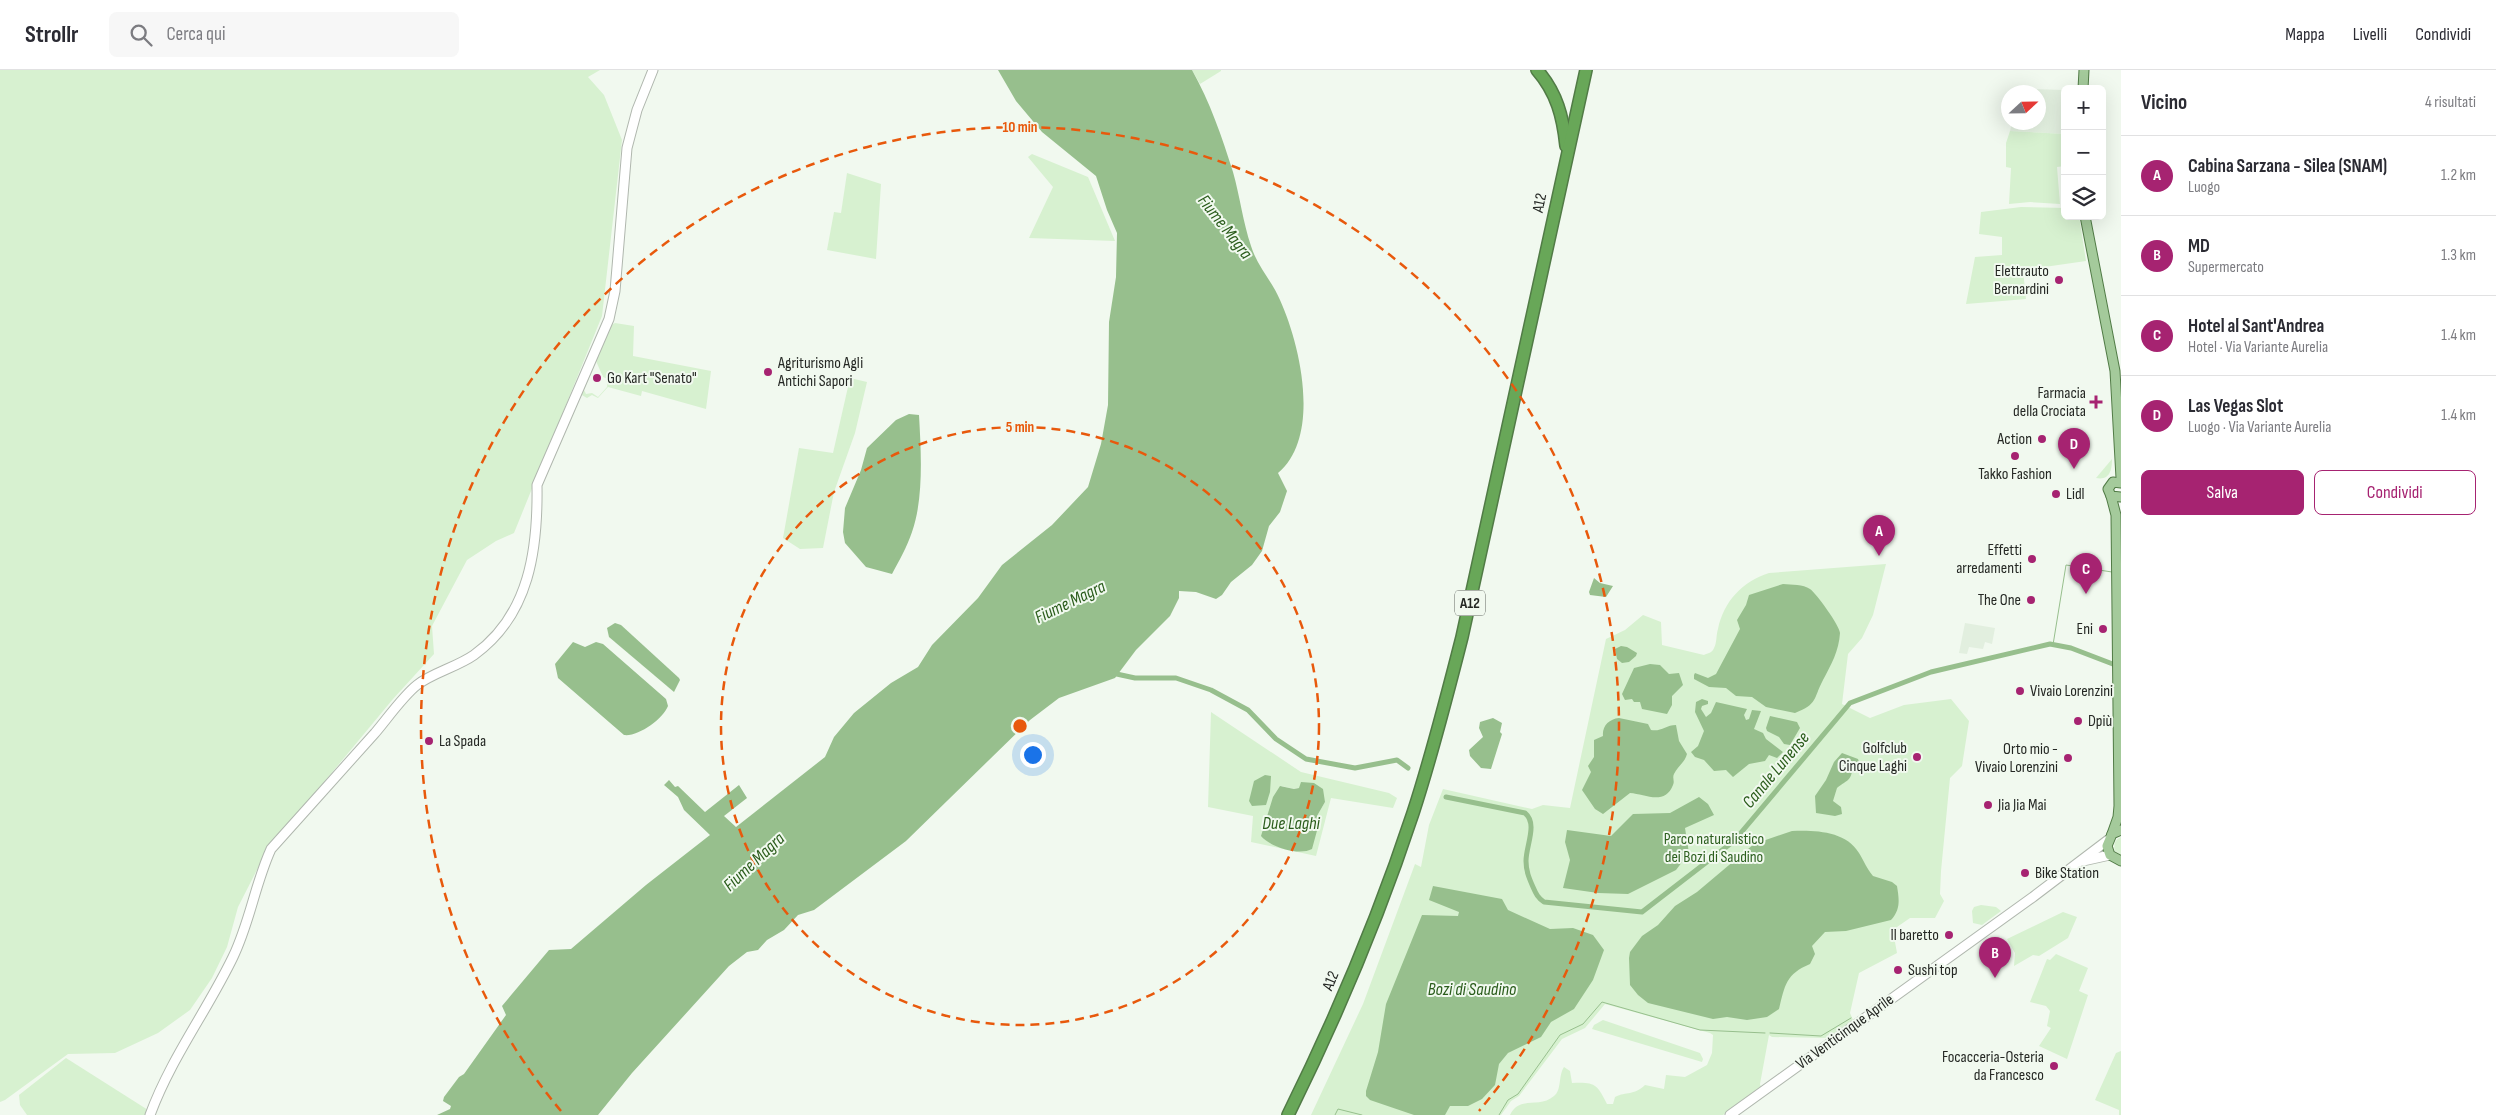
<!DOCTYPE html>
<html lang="it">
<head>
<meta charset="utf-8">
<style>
	body { margin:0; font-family:"Sofia Sans Condensed",sans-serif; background:#f7f7f7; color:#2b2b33 }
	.controls { position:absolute; right:15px; top:15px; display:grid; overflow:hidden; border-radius:8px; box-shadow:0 5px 20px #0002 }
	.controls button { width:45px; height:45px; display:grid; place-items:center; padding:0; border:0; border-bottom:1px solid #e1e1e2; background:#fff; color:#2b2b33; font:25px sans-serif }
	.compass { position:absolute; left:2001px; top:15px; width:45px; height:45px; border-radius:50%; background:#fff; box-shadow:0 5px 20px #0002; rotate:68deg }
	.you { position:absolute; left:1032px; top:684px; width:18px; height:18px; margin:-12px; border:4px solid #fff; border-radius:50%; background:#1a73e8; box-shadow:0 0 0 8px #1a73e833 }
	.badge { display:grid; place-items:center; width:32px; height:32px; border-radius:50%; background:#a62371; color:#fff; font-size:16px; font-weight:700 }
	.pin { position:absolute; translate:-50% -41px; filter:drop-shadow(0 1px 2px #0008) }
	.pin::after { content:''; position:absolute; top:26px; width:18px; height:15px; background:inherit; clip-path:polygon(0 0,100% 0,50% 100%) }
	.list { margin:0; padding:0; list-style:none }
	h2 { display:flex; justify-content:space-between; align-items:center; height:65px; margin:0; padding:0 20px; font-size:21px }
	h2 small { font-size:16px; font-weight:400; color:#7c7c81 }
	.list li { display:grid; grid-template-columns:32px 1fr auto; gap:15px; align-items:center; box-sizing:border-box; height:80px; padding:0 20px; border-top:1px solid #e1e1e2 }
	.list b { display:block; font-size:19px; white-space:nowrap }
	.list p { margin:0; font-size:16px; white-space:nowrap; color:#7c7c81 }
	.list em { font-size:16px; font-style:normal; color:#7c7c81 }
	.actions { display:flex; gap:10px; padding:15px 20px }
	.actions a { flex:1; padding:11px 0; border:1px solid #a62371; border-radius:8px; text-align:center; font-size:18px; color:#a62371 }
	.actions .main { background:#a62371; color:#fff }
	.icon { flex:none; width:28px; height:28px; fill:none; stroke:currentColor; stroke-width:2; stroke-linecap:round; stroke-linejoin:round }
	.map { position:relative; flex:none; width:2121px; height:1045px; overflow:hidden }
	header { display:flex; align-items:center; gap:30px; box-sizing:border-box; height:70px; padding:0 25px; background:#fff; border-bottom:1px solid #e1e1e2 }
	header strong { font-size:24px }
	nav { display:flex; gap:28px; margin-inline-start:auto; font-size:18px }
	.search { width:350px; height:45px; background:#f7f7f7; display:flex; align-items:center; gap:12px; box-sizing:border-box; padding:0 18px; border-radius:8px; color:#7c7c81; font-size:19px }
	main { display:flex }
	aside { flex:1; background:#fff }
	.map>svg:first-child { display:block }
	.built { fill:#e2efdf }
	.green { fill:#d7f1d0; fill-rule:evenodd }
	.water { fill:#97bf8d }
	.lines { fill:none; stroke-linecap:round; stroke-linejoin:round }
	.stream { stroke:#97bf8d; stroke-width:1 }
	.canal { stroke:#97bf8d; stroke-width:5 }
	.secondary-casing { stroke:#b0b7ae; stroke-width:11 }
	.primary-casing { stroke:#517b46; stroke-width:11 }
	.motorway-casing { stroke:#517b46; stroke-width:14 }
	.secondary { stroke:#fff; stroke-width:9 }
	.primary { stroke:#a4ca9b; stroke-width:9 }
	.motorway { stroke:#68a758; stroke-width:11 }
	.ring { fill:none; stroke:#e8590c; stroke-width:2.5; stroke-dasharray:9 6 }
	.poi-dot { fill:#a62371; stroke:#f1f9ef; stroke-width:2 }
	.labels { text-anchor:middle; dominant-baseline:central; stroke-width:4; stroke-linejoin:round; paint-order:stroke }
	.shield { fill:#f1f9ef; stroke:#626761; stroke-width:1 }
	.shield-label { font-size:15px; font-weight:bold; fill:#252824 }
	.street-label { font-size:16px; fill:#252824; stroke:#f1f9ef }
	.poi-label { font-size:16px; fill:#252824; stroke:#f1f9ef; text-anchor:end }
	.park-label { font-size:16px; fill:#2c5f1e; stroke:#f1f9ef }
	.water-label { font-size:18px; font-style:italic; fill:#2a5c1b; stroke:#f1f9ef }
	.centre { fill:#e8590c; stroke:#f1f9ef; stroke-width:2.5 }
	.ring-label { font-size:15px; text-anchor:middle; font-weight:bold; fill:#e8590c; stroke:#f1f9ef; stroke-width:4; stroke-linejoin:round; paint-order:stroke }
</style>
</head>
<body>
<header>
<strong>Strollr</strong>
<div class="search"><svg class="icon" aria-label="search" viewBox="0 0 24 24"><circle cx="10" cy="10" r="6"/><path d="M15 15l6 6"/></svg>Cerca qui</div>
<nav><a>Mappa</a><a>Livelli</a><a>Condividi</a></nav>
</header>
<main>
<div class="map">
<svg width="2121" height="1045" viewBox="0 0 2121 1045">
	<rect width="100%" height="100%" fill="#f1f9ef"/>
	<g class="built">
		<path d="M2030,19L2065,20V64L2010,61L2012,53L2038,52V22H2023Z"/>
		<path d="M1965,553L1995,558L1992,574L1985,572L1983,579L1969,577L1967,584L1959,583Z"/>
	</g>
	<g class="green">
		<path d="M0,0H600L588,7L604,25L622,70L602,246L514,463L496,471L467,490L432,556L434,584L393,629L266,782L238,837L227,877L212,908L190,940L158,963L115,983L68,984L5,1030L0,1032Z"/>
		<path d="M1192,0H1221V1L1200,14Z"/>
		<path d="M2010,61L2065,64V96L2057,97L2060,134L2030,132L2009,134L2011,98L2006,97V73Z"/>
		<path d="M1032,84L1088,107L1115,171L1029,168L1053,117L1028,87Z"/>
		<path d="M847,103L881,114L876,189L827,180L834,142L841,143Z"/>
		<path d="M2021,137L2065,138V146H2079L2086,191L2023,200L2026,229L1966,234L1975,187L2002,185V167L1979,164L1981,142Z"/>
		<path d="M615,253L634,256L633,286L711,301L706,339L642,321L641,326L608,317L598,328L592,325L587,328L580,324L610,256ZM596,291L603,307L608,309L607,317L598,327L592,323L586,324L584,320Z"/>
		<path d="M850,308L867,312L855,363L834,422L823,478L800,479L783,468L799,378L833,383Z"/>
		<path d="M2112,389C2112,399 2110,411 2096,408Z"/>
		<path d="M1886,494L1873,545L1862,568L1848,584L1842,634L1870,648L1904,635L1951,629L1969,651L1962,696L1950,708L1941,801L1940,824L1944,831L1935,848H1910L1897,857L1895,872L1897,883L1859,903L1850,943L1853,950L1827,968L1772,967L1769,965L1760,1014L1761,1017L1723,1045H1510C1520,1025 1539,1039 1554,1026C1562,1020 1558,1006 1564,997L1570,1001L1572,1013C1595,1012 1597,1014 1607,1034H1613L1615,1027C1627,1021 1633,1026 1645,1015L1664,1019L1666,1005L1685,1007L1707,995L1712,983L1713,965L1710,963L1605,934L1585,958L1562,969L1519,1026L1511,1031L1501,1045H1311L1363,934L1415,794L1421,797L1429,755L1443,719L1532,739L1543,735L1570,738L1606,569L1625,560L1643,545L1661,552L1662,575L1704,585C1708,583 1712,583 1714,578C1717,573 1716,565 1718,559C1724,531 1742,512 1769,503Z"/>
		<path d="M1211,642L1301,702L1389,723L1397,728L1393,738L1331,728L1316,786L1251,772L1253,746L1208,737ZM1281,716L1294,719L1299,718L1325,732L1317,746V753Z"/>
		<path d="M2121,767V785L2115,781C2113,775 2115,769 2121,767Z"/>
		<path d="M1981,835L1996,837L2001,841L1982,855L1973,853L1972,841L1974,837Z"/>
		<path d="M2063,842L2077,847L2068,868L2039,886L2033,885L2014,896L2015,883L2007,869Z"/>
		<path d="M2056,884L2088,898L2079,921L2088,925L2067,989L2039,976L2051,958L2047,956L2050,941L2046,936L2030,932L2047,889L2050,890Z"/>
		<path d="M1603,950L1700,983L1703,989L1702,992L1592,959L1594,955Z"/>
		<path d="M2121,981V1045H2119V1040L2095,1030L2116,983Z"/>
		<path d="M66,988L148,1040L146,1045H27L20,1035L19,1025Z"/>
	</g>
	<g class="water">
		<path d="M998,0H1192C1210,32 1222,67 1233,102C1240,127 1243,152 1251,176C1257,196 1272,211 1280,230C1300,274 1322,366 1278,403L1287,421L1280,442L1269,456L1262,481L1252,495L1231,512L1222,525L1216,529L1196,522L1179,521V528L1170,546L1136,580L1115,608L1059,628L1030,650L906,771L814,840L798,845L784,860L767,870L758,880L747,882L729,896L632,1003L598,1045H437L450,1039L451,1036L443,1031L444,1027L459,1007L464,1004L506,945L502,936L549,880L571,879L646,815L710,765L684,740L678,727L664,715L669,710L675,717L678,716L705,742L739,715L747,728L724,746L736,757L825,687L834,667L854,643L891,613L918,597L932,575L978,528L1002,495L1052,455L1088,417L1101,374L1108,335L1109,252L1116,207L1117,163L1107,140L1096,106L1042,62L1016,31Z"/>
		<path d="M909,344L919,345C921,381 924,428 912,462C907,477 899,491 892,504L866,497L845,473L843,462L845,438L861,400L867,378L896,350Z"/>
		<path d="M1594,508L1600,513L1613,516L1606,527L1590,525L1589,522Z"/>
		<path d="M1783,514C1792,515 1803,514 1810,519C1816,523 1840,556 1840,563C1839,581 1831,595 1823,610C1813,629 1818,634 1795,643L1766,637L1752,627L1736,626L1726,618L1709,617L1694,609V605L1695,603L1708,608L1716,604L1740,559L1737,550L1746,535L1749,525Z"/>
		<path d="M615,553L621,555L679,608L680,610L674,622L609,567L607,558Z"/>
		<path d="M573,572L585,577L596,572L603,574L666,629L668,636C663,649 638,667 624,665L558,608L555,594Z"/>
		<path d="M1621,576L1627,577L1637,583L1636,586L1629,592L1622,593L1617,589L1615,579Z"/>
		<path d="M1650,594L1660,595L1669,604L1679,603L1683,615L1672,626V635L1667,644L1642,639L1640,632H1634L1632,629L1625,630L1622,624L1634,598Z"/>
		<path d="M1702,629L1708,631V634L1702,636L1701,639L1706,647L1711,643L1716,632L1747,639L1744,645L1746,650L1749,649L1752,640L1761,641L1754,659L1763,663L1766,669L1783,682L1777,688L1769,685L1765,691L1749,694L1733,707L1726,700L1714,701L1704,690L1695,687L1691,682L1698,676L1704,661L1695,642L1696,632Z"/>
		<path d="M1770,646L1797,652L1800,658L1790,675L1784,674L1779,667L1767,661L1766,658Z"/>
		<path d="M1493,648L1502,653L1500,662L1502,664L1491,699L1481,698L1470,686L1469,680L1483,667L1479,658L1480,652Z"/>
		<path d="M1619,648L1648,654L1651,660C1661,662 1666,655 1676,655L1679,671L1687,684C1685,692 1678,696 1674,704C1672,708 1675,711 1673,715C1665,736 1645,724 1630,723L1603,744L1595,739L1582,720L1591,702L1588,696L1594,687V670L1603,666C1602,656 1609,649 1619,648Z"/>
		<path d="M1842,683L1858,689L1859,692L1852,699C1852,711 1845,711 1837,718L1833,731L1841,737L1842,744L1835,746L1816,743L1815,726L1826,710L1834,692Z"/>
		<path d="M1265,705L1271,706L1270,722L1266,735L1252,736L1249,731L1254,711Z"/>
		<path d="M1301,712L1314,713L1323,719L1325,732L1317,746L1318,757L1312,779C1299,786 1270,777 1261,766L1273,727L1280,716L1294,719L1299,718Z"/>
		<path d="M1699,727L1708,734L1714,745L1685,758L1689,783L1676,800L1628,824L1598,823L1563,818L1570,790L1565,772L1567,760L1611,766L1633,744L1670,743Z"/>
		<path d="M1792,761C1815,760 1846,761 1859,783C1864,791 1867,799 1873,806L1892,812L1897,816C1899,829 1901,839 1891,850L1846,861L1825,862L1812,876L1815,884L1810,894C1786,904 1785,915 1779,939L1767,947L1747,950L1727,947L1713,949L1648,933L1638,925L1630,915L1629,888L1630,882L1642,866L1658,855L1675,836L1697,822L1754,774Z"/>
		<path d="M1433,816L1502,829L1508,840L1550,859L1573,858L1593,865L1604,880L1593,910L1574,939L1551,952L1541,967L1508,983L1499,994L1495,1015L1482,1029L1468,1036H1450L1445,1045H1414L1370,1030L1366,1026V1021L1378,982L1386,934L1422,845L1458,846L1459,842L1429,830Z"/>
	</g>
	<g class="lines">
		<g class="stream">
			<path d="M2053,575L2066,495L2112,502"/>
			<path d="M1770,963L1821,966L1851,948"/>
			<path d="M1335,1045L1338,1039L1362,1045"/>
			<path d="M1499,1045L1508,1030L1518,1024L1560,965L1583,954L1602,932L1700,960L1765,963"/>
		</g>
		<g class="canal">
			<path d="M1112,603L1135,608H1176L1211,620L1248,640L1276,669L1306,689L1355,698L1397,690L1408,698"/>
			<path d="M1446,727L1525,743C1538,754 1526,775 1526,791C1526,801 1529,808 1533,817C1536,824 1538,828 1544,832L1642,842L1734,771L1850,633L1931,602L2050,574L2071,578L2118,596"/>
		</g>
		<g class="secondary-casing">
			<g id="secondary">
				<path d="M2083,791L2110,785"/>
				<path d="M150,1045C171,988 207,941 233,887C250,852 255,814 271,779C306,740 340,702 375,663C387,649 403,626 417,615C432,603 457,597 474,585C530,545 538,478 537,415L609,249L615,221L627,78L637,40L653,0"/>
				<path d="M1730,1045L2033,827L2108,770"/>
			</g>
		</g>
		<g class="primary-casing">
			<g id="primary">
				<path d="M2083,19L2084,0"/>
				<path d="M2085,146L2115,301L2121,408"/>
				<path d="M2121,413L2113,412L2108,419L2111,426L2121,427"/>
				<path d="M2111,426L2116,445L2119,736L2118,747L2112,764"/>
				<path d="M2121,760L2112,764L2107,776L2110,785L2121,791"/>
			</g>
		</g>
		<g class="motorway-casing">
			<g id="motorway">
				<path d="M1537,0C1557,23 1563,47 1566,76"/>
				<path d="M1288,1045C1336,948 1379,846 1413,743C1432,685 1447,626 1462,567L1586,0"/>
			</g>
		</g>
		<use href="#secondary" class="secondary"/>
		<use href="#primary" class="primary"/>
		<use href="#motorway" class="motorway"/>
	</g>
	<g class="ring">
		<circle cx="1020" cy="656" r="299"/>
		<path d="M561 1041A599 599 0 1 1 1479 1041"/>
	</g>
	<g class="poi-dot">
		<circle cx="2059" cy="210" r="5"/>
		<circle cx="768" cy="302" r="5"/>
		<circle cx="597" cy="308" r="5"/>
		<path d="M2093.5 324.5h5v5h5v5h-5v5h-5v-5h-5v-5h5z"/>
		<circle cx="2042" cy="369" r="5"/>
		<circle cx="2015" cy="386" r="5"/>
		<circle cx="2056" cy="424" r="5"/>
		<circle cx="2032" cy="489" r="5"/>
		<circle cx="2031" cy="530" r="5"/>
		<circle cx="2103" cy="559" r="5"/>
		<circle cx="2020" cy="621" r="5"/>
		<circle cx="2078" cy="651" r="5"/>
		<circle cx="429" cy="671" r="5"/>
		<circle cx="1917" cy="687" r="5"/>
		<circle cx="2068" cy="688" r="5"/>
		<circle cx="1988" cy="735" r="5"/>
		<circle cx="2025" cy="803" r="5"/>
		<circle cx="1949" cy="865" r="5"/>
		<circle cx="1898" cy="900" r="5"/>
		<circle cx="2054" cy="996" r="5"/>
	</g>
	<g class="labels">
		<rect class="shield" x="1455" y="520.5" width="30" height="25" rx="4"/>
		<g class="shield-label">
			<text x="1470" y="533">A12</text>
		</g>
		<g class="street-label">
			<text transform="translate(1540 133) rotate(-78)">A12</text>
			<text transform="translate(1331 911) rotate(-67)">A12</text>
			<text transform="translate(1845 962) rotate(-36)">Via Venticinque Aprile</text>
		</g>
		<g class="poi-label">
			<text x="2049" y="201">Elettrauto<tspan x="2049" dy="18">Bernardini</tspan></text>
			<text x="778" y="293" text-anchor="start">Agriturismo Agli<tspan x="778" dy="18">Antichi Sapori</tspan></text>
			<text x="607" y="308" text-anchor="start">Go Kart "Senato"</text>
			<text x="2086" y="323">Farmacia<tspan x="2086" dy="18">della Crociata</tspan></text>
			<text x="2032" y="369">Action</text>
			<text x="2015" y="404" text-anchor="middle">Takko Fashion</text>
			<text x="2066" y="424" text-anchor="start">Lidl</text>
			<text x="2022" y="480">Effetti<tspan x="2022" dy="18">arredamenti</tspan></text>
			<text x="2021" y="530">The One</text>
			<text x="2093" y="559">Eni</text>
			<text x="2030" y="621" text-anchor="start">Vivaio Lorenzini</text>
			<text x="2088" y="651" text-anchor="start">Dpiù</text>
			<text x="439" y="671" text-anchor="start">La Spada</text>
			<text x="1907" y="678">Golfclub<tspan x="1907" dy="18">Cinque Laghi</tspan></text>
			<text x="2058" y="679">Orto mio -<tspan x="2058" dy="18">Vivaio Lorenzini</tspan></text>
			<text x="1998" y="735" text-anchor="start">Jia Jia Mai</text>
			<text x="2035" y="803" text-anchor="start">Bike Station</text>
			<text x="1939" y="865">Il baretto</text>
			<text x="1908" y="900" text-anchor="start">Sushi top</text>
			<text x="2044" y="987">Focacceria-Osteria<tspan x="2044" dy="18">da Francesco</tspan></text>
		</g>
		<g class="park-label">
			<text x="1714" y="769">Parco naturalistico<tspan x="1714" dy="18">dei Bozi di Saudino</tspan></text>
		</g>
		<g class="water-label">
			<text transform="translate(1225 157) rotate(52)">Fiume Magra</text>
			<text transform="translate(1070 532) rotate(-26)">Fiume Magra</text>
			<text transform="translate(1776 700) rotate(-50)">Canale Lunense</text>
			<text x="1291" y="753">Due Laghi</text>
			<text transform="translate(754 792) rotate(-43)">Fiume Magra</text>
			<text x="1472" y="919">Bozi di Saudino</text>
		</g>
	</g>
	<circle cx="1020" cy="656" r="8" class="centre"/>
	<g class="ring-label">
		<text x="1020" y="62">10 min</text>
		<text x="1020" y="362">5 min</text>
	</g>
</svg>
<div class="controls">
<button>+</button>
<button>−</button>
<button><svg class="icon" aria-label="layers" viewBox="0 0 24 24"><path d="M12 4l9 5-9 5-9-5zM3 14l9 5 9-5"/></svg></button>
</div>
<svg class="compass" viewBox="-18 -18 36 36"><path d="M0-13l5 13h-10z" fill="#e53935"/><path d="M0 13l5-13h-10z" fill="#7c7c81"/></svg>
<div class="you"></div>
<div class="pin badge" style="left:1879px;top:486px">A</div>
<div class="pin badge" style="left:1995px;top:908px">B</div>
<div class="pin badge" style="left:2086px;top:524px">C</div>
<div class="pin badge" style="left:2074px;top:399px">D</div>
</div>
<aside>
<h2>Vicino<small>4 risultati</small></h2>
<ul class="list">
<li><span class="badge">A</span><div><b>Cabina Sarzana - Silea (SNAM)</b><p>Luogo</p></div><em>1.2 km</em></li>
<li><span class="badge">B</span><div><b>MD</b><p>Supermercato</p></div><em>1.3 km</em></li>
<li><span class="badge">C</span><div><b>Hotel al Sant'Andrea</b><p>Hotel · Via Variante Aurelia</p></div><em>1.4 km</em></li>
<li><span class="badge">D</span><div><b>Las Vegas Slot</b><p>Luogo · Via Variante Aurelia</p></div><em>1.4 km</em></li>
</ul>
<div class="actions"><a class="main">Salva</a><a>Condividi</a></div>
</aside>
</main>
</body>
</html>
